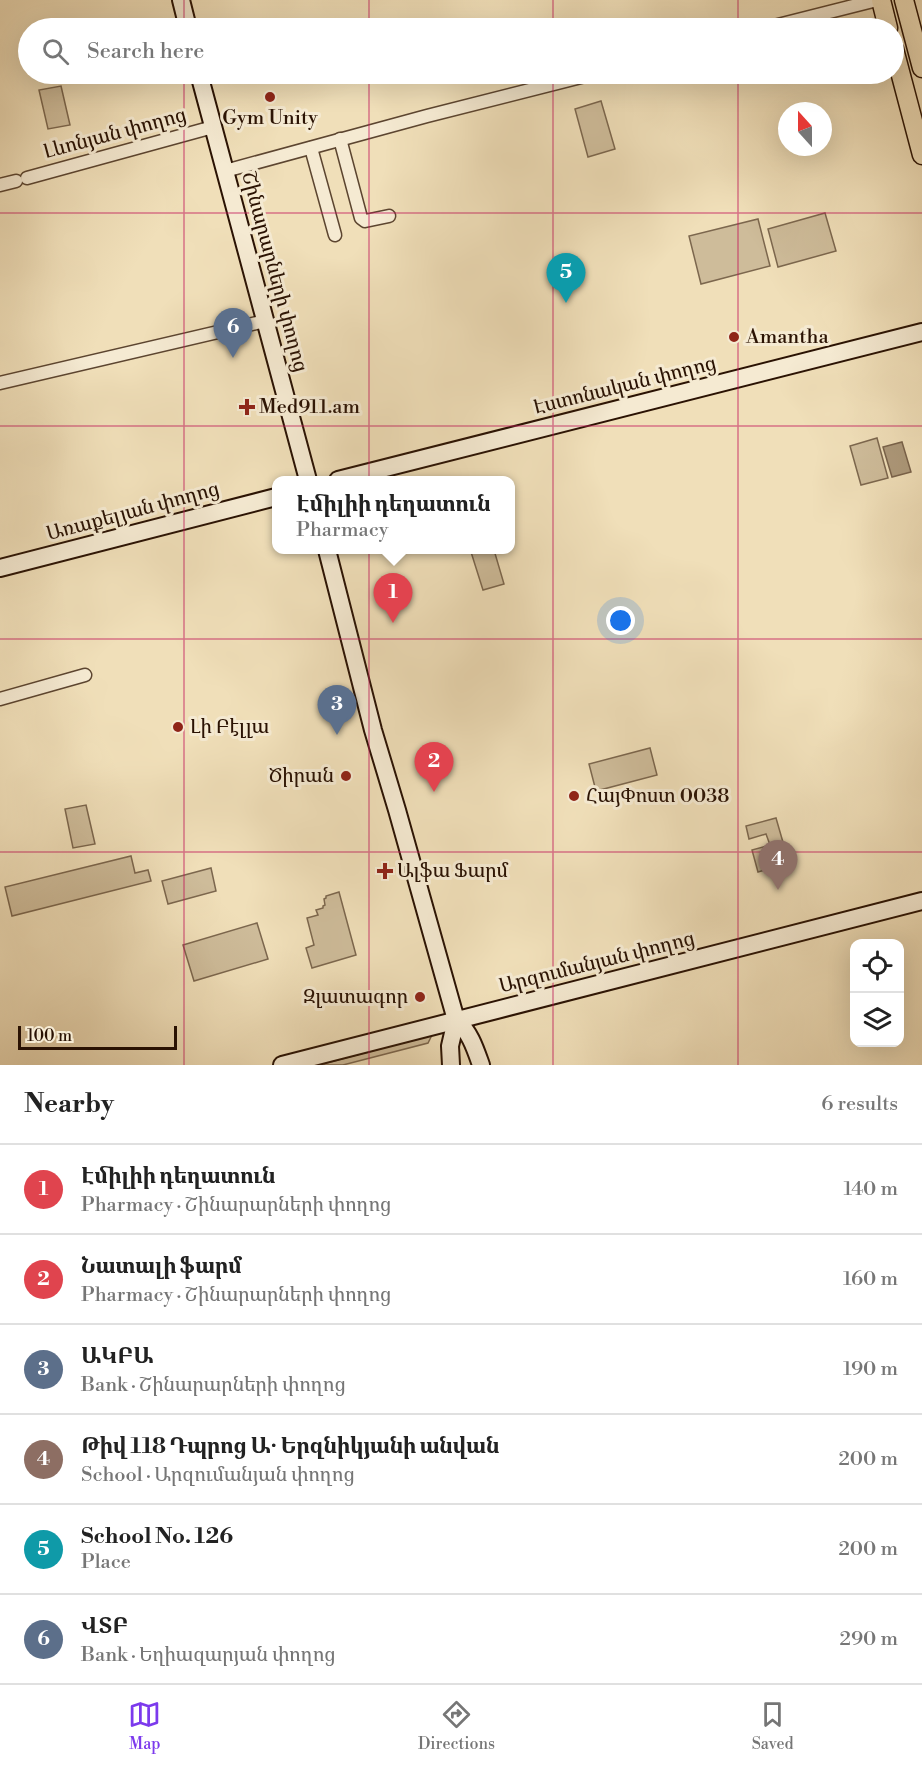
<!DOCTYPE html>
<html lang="en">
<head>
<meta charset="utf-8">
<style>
	body { margin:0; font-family:"Libre Bodoni","Noto Serif Armenian",serif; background:#f6f6f6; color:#222 }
	.controls { position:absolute; right:18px; bottom:18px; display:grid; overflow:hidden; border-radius:12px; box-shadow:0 6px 24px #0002 }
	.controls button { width:54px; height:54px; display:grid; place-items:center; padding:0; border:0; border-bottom:2px solid #e0e0e0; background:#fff; color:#222; font:30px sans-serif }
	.compass { position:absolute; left:778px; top:102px; width:54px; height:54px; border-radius:50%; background:#fff; box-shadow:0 6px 24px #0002; rotate:339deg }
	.scale { position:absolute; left:18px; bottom:15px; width:159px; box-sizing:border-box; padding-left:6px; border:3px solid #2a1203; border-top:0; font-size:16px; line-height:21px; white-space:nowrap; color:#2a1203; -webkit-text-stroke:4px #f5ead2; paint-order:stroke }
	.you { position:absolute; left:621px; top:621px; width:21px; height:21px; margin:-15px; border:4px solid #fff; border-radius:50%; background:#1a73e8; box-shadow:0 0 0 9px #1a73e833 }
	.badge { display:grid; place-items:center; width:39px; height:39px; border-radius:50%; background:#7c3aed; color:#fff; font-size:20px; font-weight:700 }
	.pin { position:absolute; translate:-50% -50px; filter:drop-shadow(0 2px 3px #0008) }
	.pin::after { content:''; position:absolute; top:32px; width:21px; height:18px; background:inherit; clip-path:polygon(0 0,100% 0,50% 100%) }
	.popup { position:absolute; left:272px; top:476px; width:243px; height:78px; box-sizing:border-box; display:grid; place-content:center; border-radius:12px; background:#fff; filter:drop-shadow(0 2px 4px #0005); font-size:20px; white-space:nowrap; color:#767676 }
	.popup b { font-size:22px; color:#222 }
	.popup::after { content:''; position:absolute; left:50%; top:100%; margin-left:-12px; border:12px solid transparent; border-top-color:#fff }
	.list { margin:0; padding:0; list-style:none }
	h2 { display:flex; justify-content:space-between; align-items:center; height:78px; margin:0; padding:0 24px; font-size:26px }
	h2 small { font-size:20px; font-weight:400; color:#767676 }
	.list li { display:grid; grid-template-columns:39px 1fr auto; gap:18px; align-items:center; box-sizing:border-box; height:90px; padding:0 24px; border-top:2px solid #e0e0e0 }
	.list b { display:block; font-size:22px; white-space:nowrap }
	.list p { margin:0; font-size:20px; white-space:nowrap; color:#767676 }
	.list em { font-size:20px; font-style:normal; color:#767676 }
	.icon { flex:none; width:33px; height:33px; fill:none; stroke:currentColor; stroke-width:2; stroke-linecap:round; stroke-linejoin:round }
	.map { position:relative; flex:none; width:922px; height:1065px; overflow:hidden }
	.search { position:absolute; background:#fff; box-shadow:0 6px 24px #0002; left:18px; right:18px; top:18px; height:66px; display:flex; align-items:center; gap:15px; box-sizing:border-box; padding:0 21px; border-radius:33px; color:#767676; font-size:22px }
	.sheet { height:618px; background:#fff }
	nav { display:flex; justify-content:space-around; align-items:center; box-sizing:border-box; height:84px; border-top:2px solid #e0e0e0; background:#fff; font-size:16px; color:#767676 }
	nav a { display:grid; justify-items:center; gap:3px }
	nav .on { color:#7c3aed }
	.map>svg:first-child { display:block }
	.green { fill:#cebc9a; stroke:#7c674e; stroke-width:1.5 }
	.water { fill:#ad997b; stroke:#79634b; stroke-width:1.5 }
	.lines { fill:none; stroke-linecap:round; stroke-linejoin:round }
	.street-casing { stroke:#5c4530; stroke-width:15 }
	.secondary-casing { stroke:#2a1203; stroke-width:20 }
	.primary-casing { stroke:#2a1203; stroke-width:21 }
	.street { stroke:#f5ead2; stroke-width:12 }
	.secondary { stroke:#f5ead2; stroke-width:16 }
	.primary { stroke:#f0dfb9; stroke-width:18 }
	.grid { fill:none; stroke:#c2185b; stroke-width:1.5; stroke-opacity:0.55 }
	.poi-dot { fill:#8f2418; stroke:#f5ead2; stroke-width:2 }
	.labels { text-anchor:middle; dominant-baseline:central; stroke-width:6; stroke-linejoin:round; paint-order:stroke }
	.poi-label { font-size:20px; fill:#2a1203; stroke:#f5ead2; text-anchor:start }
	.street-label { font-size:20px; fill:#2a1203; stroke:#f5ead2 }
</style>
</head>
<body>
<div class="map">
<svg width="922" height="1065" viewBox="0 0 922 1065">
	<rect width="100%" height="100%" fill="#f0dfb9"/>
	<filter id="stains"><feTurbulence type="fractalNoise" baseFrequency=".00333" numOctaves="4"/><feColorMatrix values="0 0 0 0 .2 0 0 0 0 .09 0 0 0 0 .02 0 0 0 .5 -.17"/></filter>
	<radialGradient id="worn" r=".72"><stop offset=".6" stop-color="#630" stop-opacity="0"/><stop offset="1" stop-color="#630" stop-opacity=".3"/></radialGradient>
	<g class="green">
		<path d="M61,86L70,125L48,129L39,90Z"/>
		<path d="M601,101L615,149L588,157L575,109Z"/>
		<path d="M825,213L836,251L778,267L768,229Z"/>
		<path d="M758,219L770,266L701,284L689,236Z"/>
		<path d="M877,438L888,478L861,485L850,446Z"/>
		<path d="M478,550H494L504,584L483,590L471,552Z"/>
		<path d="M650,748L657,775L596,791L589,764Z"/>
		<path d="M86,805L95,844L73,848L65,809Z"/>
		<path d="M776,818L789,863L758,872L752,850L770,845L766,834L749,839L746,826Z"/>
		<path d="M131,856L135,873L148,870L151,881L12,916L5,887Z"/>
		<path d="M211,868L216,891L168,904L162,881Z"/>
		<path d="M339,892L356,955L312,968L306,948L314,945L307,918L318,915L316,910L323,908V906L325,905L324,899L326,898V896Z"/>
		<path d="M257,923L268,959L194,981L183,945Z"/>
		<path d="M432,1035L428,1043L343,1065H319Z"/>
	</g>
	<path class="water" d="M902,442L911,472L892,477L883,447Z"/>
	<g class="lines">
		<g class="street-casing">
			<g id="street">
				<path d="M766,28L877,0"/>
				<path d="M340,139L361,218L365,221L389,216"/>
				<path d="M311,148L335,235"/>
				<path d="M225,171L427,116L593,74"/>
				<path d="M27,178L213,127"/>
				<path d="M0,185L16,181"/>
				<path d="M0,383L265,321"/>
				<path d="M0,699L85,675"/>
			</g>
		</g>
		<g class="secondary-casing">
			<g id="secondary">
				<path d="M181,0L188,28"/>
				<path d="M199,74L308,480"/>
				<path d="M338,480L922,332"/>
				<path d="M327,550L373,730L397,810L456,1020L450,1046L451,1065"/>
				<path d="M0,568L276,497"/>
				<path d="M456,1020C470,1032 475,1048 481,1065"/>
				<path d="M282,1065L922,901"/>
			</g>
		</g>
		<g class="primary-casing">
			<g id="primary">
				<path d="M881,0L888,28"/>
				<path d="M904,0L922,68"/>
				<path d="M894,49L922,155"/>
			</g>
		</g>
		<use href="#street" class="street"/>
		<use href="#secondary" class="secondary"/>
		<use href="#primary" class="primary"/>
	</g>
	<path class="grid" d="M184,0V28M369,0V28M553,0V28M738,0V28M184,74V1065M369,74V1065M553,74V1065M738,74V1065M0,213H922M0,426H922M0,639H922M0,852H922"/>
	<g class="poi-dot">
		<circle cx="270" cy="97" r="6"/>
		<circle cx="734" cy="337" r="6"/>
		<path d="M244 398h6v6h6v6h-6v6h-6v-6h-6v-6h6z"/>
		<circle cx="178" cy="727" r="6"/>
		<circle cx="346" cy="776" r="6"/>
		<circle cx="574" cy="796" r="6"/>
		<path d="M382 862h6v6h6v6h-6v6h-6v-6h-6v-6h6z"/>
		<circle cx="420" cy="997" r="6"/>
	</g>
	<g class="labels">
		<g class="poi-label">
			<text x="270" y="118" text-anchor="middle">Gym Unity</text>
			<text x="746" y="337">Amantha</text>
			<text x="259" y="407">Med911.am</text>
			<text x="190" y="727">Լի Բէլլա</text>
			<text x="334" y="776" text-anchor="end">Ծիրան</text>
			<text x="586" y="796">ՀայՓոստ 0038</text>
			<text x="397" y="871">Ալֆա Ֆարմ</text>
			<text x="408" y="997" text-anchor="end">Զլատագոր</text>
		</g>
		<g class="street-label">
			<text transform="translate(115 134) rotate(-15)">Լևոնյան փողոց</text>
			<text transform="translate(274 272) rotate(75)">Շինարարների փողոց</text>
			<text transform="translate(625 386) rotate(-14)">Էստոնական փողոց</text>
			<text transform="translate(133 512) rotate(-15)">Առաքելյան փողոց</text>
			<text transform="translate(597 963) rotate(-14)">Արզումանյան փողոց</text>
		</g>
	</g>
	<rect width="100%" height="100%" filter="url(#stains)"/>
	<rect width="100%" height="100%" fill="url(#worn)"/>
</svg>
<div class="controls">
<button><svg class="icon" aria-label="locate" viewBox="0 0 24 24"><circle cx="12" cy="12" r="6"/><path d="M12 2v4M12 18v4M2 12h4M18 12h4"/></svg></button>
<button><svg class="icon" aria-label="layers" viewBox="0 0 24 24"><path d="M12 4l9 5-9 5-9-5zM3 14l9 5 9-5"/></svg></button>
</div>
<svg class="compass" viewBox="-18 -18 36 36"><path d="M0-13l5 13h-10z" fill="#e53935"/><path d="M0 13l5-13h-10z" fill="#767676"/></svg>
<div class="scale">100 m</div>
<div class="you"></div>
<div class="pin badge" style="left:393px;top:623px;background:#e0444e">1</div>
<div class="popup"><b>Էմիլիի դեղատուն</b>Pharmacy</div>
<div class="pin badge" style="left:434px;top:792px;background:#e0444e">2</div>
<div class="pin badge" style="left:337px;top:735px;background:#5c6f8a">3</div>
<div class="pin badge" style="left:778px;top:890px;background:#8d6e63">4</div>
<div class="pin badge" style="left:566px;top:303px;background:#0f9aa8">5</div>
<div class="pin badge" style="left:233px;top:358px;background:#5c6f8a">6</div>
<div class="search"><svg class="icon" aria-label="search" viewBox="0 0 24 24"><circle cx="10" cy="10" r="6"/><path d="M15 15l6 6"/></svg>Search here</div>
</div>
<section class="sheet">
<h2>Nearby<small>6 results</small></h2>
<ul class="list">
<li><span class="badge" style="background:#e0444e">1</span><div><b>Էմիլիի դեղատուն</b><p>Pharmacy · Շինարարների փողոց</p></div><em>140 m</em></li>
<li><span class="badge" style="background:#e0444e">2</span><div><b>Նատալի ֆարմ</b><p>Pharmacy · Շինարարների փողոց</p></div><em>160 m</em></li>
<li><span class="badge" style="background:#5c6f8a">3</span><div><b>ԱԿԲԱ</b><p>Bank · Շինարարների փողոց</p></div><em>190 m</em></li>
<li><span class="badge" style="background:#8d6e63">4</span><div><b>Թիվ 118 Դպրոց Ա․ Երզնիկյանի անվան</b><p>School · Արզումանյան փողոց</p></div><em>200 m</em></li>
<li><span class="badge" style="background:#0f9aa8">5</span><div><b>School No. 126</b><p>Place</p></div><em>200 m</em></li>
<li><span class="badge" style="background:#5c6f8a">6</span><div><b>ՎՏԲ</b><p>Bank · Եղիազարյան փողոց</p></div><em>290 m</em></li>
</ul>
</section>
<nav>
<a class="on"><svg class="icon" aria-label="map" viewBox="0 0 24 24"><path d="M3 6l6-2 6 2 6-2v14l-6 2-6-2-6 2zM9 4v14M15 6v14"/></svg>Map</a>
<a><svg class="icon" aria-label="directions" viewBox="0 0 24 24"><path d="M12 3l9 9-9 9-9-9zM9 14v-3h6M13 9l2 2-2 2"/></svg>Directions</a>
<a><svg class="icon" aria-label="saved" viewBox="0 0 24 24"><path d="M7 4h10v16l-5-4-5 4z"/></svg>Saved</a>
</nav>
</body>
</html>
